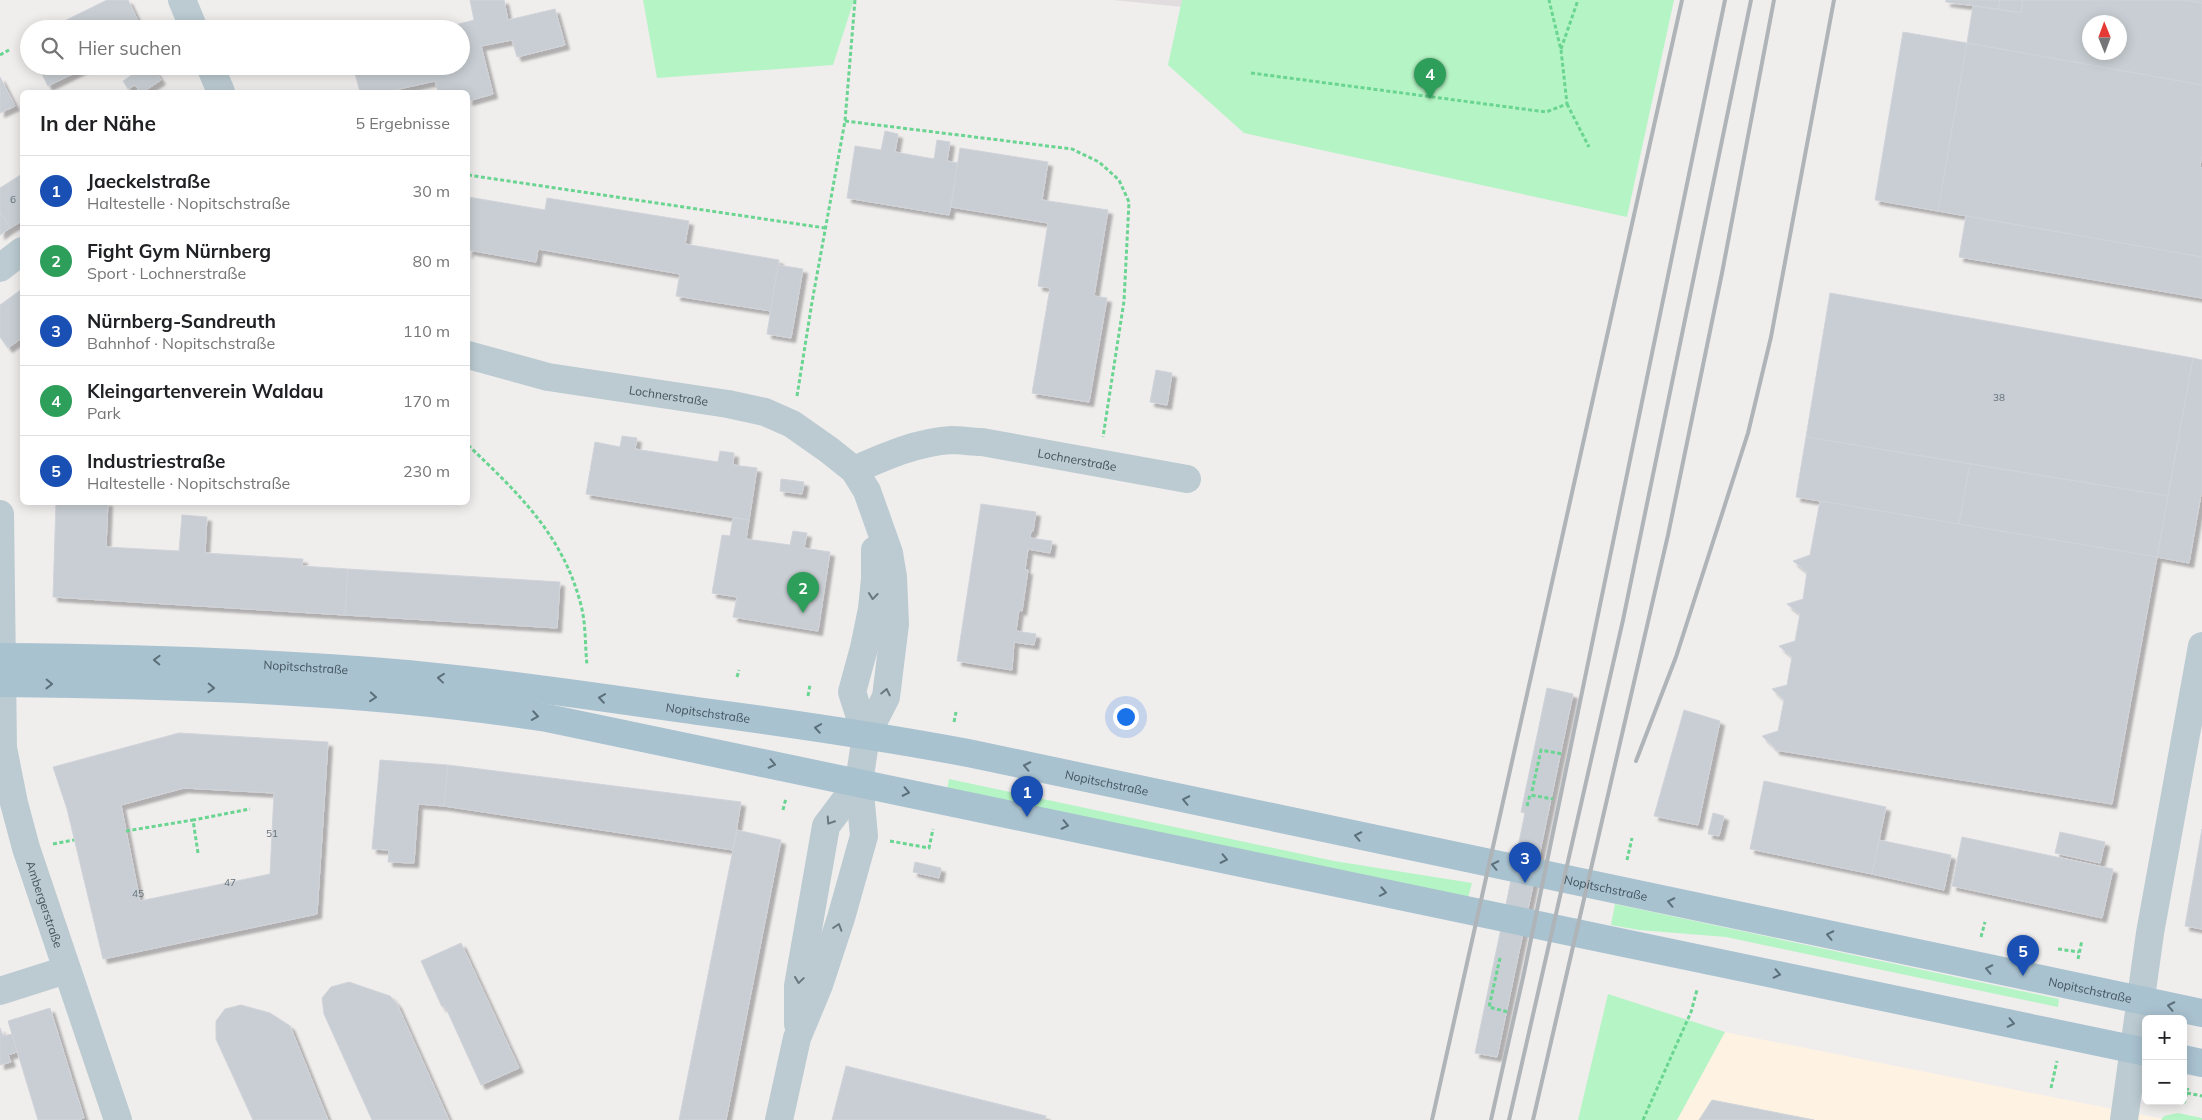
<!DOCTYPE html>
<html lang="de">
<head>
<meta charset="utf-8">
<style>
	body { margin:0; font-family:Mulish,sans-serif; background:#f2f2f2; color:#202124 }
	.controls { position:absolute; right:15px; bottom:15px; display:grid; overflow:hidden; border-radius:8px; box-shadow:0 2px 12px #0003 }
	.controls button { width:45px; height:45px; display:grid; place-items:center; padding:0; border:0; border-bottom:1px solid #e0e0e0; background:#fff; color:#202124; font:25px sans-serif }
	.compass { position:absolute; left:2082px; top:15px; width:45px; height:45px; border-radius:50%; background:#fff; box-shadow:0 2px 12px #0003; rotate:359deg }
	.you { position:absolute; left:1125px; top:716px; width:18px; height:18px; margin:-12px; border:4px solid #fff; border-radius:50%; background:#1a73e8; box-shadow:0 0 0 8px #1a73e833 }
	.badge { display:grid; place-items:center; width:32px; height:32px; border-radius:50%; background:#048ff2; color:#fff; font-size:16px; font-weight:700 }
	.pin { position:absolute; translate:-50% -41px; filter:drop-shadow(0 1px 2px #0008) }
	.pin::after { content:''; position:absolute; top:26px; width:18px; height:15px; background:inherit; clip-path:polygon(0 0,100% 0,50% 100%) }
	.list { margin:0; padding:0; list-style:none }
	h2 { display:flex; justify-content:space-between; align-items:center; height:65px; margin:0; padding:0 20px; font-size:21px }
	h2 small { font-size:16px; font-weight:400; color:#757577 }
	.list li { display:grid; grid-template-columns:32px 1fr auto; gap:15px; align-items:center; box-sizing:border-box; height:70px; padding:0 20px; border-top:1px solid #e0e0e0 }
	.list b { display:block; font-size:19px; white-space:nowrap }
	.list p { margin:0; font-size:16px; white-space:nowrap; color:#757577 }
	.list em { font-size:16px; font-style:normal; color:#757577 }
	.icon { flex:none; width:28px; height:28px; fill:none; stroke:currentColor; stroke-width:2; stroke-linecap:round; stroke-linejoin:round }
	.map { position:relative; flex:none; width:2202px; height:1120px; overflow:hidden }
	.search { position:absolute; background:#fff; box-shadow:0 2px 12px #0003; left:20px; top:20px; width:450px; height:55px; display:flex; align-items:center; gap:12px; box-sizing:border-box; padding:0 18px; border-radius:28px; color:#757577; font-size:19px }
	.panel { position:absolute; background:#fff; box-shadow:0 2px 12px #0003; left:20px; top:90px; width:450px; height:415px; border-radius:8px }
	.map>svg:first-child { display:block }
	.commercial { fill:#fef2e3 }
	.education { fill:#e1dddf }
	.green { fill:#b5f4c4 }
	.building { fill:#c8ced3; stroke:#d0d4da; fill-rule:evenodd; filter:url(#shadow) }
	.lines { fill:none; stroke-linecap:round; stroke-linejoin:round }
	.path { stroke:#69d591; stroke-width:3; stroke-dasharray:4 2.5; stroke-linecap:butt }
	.street { stroke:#bbcbd1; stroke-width:28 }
	.primary { stroke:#a9c2d0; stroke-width:28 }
	.rail { stroke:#aeb4b8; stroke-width:4 }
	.oneway { stroke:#677880 }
	.oneway2 { stroke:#5c707a }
	.labels { text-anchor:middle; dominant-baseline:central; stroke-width:4; stroke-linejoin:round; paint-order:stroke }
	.number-label { font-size:10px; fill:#64727a }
	.street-label { font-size:12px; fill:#43545d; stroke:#fff }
</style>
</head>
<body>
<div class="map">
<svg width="2202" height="1120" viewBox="0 0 2202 1120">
	<defs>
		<filter id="shadow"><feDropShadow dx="4.5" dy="4.5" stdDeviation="1" flood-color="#0004"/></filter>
	</defs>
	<rect width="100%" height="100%" fill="#f0eded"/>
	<path class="commercial" d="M1725,1032L2168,1120H1677Z"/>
	<path class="education" d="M1113,0H1182V7Z"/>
	<g class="green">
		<path d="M643,0H854L833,65L657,78Z"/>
		<path d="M1182,0H1674L1627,217L1244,133L1168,65Z"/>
		<path d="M949,779L1334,861L1472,883L1468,898L947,789Z"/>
		<path d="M1615,904L2059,999L2058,1007L1726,937L1639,930L1611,925Z"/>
		<path d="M1608,994L1725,1032L1677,1120H1578Z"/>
		<path d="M2178,1113L2202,1118V1120H2161L2164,1116Z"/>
	</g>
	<g class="building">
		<path d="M107,0H128L142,29H48Z"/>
		<path d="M470,0H504L508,20L555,9L565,45L517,57L512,40L481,46L493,94L468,101V92H438L435,81L386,92H360L353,66H461V29H440L474,20Z"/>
		<path d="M1946,0H1970L1969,5L1946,2Z"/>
		<path d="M1970,0H2000L1998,9L1969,5Z"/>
		<path d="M2000,0H2023L2021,13L1998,9Z"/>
		<path d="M2023,0H2183L2202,3V85L1967,43L1973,6L2021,13ZM2090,22H2120V52H2090Z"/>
		<path d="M2183,0H2202V3Z"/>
		<path d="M1903,32L1967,43L1938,211L1875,200Z"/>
		<path d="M1967,43L2202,85V153L2200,167L2202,168V257L1938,211Z"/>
		<path d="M38,66H89L48,86Z"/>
		<path d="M145,66H152L161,80L143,92H140L135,85L128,89L123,81Z"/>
		<path d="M0,77L15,106L0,113Z"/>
		<path d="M885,131L898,134L895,152L934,159L937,140L950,142L947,161L958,163L949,215L847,198L855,146L881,150Z"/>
		<path d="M960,148L1048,162L1042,200L1108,210L1094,296L1107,298L1089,402L1032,393L1050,288L1038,286L1048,223L951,207Z"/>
		<path d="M22,174V221L10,228L0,212V188Z"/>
		<path d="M468,197L545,210L547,198L689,221L685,244L779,260L771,311L676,296L680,274L538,249L536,262L468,250V254Z"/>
		<path d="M0,212L10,228L0,235Z"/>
		<path d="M1966,216L2202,257V298L1959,257Z"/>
		<path d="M778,265L803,269L791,338L767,334Z"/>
		<path d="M22,289V338L8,348L0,337V305Z"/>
		<path d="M1830,293L2193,358L2168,496L1806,437Z"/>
		<path d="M2193,358L2202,360V489L2189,563L2157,557Z"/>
		<path d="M1156,370L1172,373L1167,405L1150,402Z"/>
		<path d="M622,436L637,438L635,449L718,462L720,451L734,453L733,465L757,468L749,520L586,494L595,442L620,447Z"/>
		<path d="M1806,437L1970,464L1959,524L1796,497Z"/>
		<path d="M1970,464L2168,496L2157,557L1959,524Z"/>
		<path d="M781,479L804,482L802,494L780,491Z"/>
		<path d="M1820,501L2157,557L2112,804L1775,750V748L1762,736L1778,731L1784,700L1772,689L1787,685L1792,657L1779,646L1795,641L1800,614L1787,604L1803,599L1807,572L1793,561L1810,555Z"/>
		<path d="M56,502H108L106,547L179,551L182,515L207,517L205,553L303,559L302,566L348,569L345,615L53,597Z"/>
		<path d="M981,504L1036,512L1033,531H1031L1030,538L1052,541L1050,553L1028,549L1025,570H1028L1022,611L1019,610L1016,631L1036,634L1034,645L1014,642L1012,670L957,661Z"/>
		<path d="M733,518L749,520L746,539L790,545L793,531L807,533L804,548L830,552L818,631L733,617L737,597L712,593L722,535L730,536Z"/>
		<path d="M348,569L560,582L557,628L345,615Z"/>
		<path d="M1547,688L1573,694L1497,1057L1475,1053L1525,813L1521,812Z"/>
		<path d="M1684,710L1720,721L1698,825L1654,816Z"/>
		<path d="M179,733L328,742L317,914L103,959L67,809L53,767ZM184,788L274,793L270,874L140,901L121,805Z"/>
		<path d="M380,760L448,765L444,806L418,804L414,863L388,862L389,850L372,849Z"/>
		<path d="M448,765L741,802L733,850L444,806Z"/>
		<path d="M1764,781L1886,807L1872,874L1750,849Z"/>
		<path d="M1713,813L1724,816L1719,836L1708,834Z"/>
		<path d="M2202,829V929L2185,926Z"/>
		<path d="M737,830L781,840L726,1120H679Z"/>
		<path d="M2060,832L2105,842L2100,863L2055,853Z"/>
		<path d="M1962,837L2113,869L2102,918L1952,886Z"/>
		<path d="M1879,840L1951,855L1944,890L1872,874Z"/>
		<path d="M915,862L941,868L939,878L913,872Z"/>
		<path d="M461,943L519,1068L481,1085L445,1006L442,1007L421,961Z"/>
		<path d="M349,982L390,996L397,1004L449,1120H372L324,1014L322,998L331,987Z"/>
		<path d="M241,1005L270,1013L290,1026L328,1120H253L216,1039V1021L225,1009Z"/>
		<path d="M50,1008L84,1118L78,1120H38L8,1021Z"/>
		<path d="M0,1028L3,1036L12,1034L17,1052L8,1055L11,1062L0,1065Z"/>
		<path d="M846,1066L1046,1116L1045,1120H832Z"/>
		<path d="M1712,1100L1814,1120H1699Z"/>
	</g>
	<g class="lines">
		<g class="path">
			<path d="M1561,49L1578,0"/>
			<path d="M0,55L9,50"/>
			<path d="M1251,73L1546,112L1567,104L1561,50L1549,0"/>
			<path d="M1567,104L1589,147"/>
			<path d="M845,121L1072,149L1099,162L1119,180L1129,202L1124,301L1103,437"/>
			<path d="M468,175L825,228"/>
			<path d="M797,396L812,302L845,121L855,0"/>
			<path d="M468,445C518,493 563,535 581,605C586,624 585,646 587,665"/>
			<path d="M737,677L739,670"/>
			<path d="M808,696L810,685"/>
			<path d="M954,722L956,712"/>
			<path d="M1532,791L1541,750L1562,754"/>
			<path d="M1527,806L1530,795L1553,799"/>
			<path d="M783,810L786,798"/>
			<path d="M126,831L193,820"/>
			<path d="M890,841L929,848L933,829"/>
			<path d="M53,844L74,840"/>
			<path d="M198,853L193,820L250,809"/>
			<path d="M1627,860L1632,838"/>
			<path d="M1981,937L1985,922"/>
			<path d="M2058,949L2079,952"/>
			<path d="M1500,958L1489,1007L1508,1012"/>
			<path d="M2078,959L2082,940"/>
			<path d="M2051,1088L2057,1061"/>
			<path d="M2187,1093L2202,1096"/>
			<path d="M2184,1103L2188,1088"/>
			<path d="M1643,1120L1691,1012L1697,990"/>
		</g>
		<g class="street">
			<path d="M182,0L194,29"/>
			<path d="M210,66L221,92"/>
			<path d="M0,268L22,251"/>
			<path id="s1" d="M468,355L548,377L728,404L765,412L792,424L829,450L854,470L867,491L889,553L893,577L895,624L886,697L866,736L859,782L864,836L841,918L819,985L797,1038L779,1120"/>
			<path id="s2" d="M854,470C884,457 917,442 951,440C961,440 972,442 982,442L1187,479"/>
			<path id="s3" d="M0,514L3,748L14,803L26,848L118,1120"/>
			<path d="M866,736L852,692L864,648L872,609L875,579V550"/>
			<path d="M0,991L66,970"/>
			<path d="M798,1024V986L826,826L859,782"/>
			<path d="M2124,1120L2150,933L2202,646"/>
		</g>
		<g class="primary">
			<path id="s4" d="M0,657C119,658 238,661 357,670C471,678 584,695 697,711C788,723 878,736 968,753L2202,1013"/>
			<path d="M0,683C183,685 366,690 547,718L2146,1052"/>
			<path d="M2183,1059L2202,1063"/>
		</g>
		<g class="rail">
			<path d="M1636,761L1676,657L1748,433L1771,337L1834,0"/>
			<path d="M1432,1120L1682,0"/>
			<path d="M1491,1120L1524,973L1725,0"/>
			<path d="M1509,1120L1623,620L1751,0"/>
			<path d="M1533,1120L1668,535L1722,273L1774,0"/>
		</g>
	</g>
	<defs><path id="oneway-chevron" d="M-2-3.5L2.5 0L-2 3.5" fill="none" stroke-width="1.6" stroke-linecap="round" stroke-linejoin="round" transform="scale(1.25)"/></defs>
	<g class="oneway">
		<use href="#oneway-chevron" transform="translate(873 596) rotate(96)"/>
		<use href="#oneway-chevron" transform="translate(886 692) rotate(-78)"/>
		<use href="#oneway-chevron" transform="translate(830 821) rotate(123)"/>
		<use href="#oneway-chevron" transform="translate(838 927) rotate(-72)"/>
		<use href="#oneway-chevron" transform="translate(799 980) rotate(98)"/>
	</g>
	<g class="oneway2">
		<use href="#oneway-chevron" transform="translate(157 660) rotate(-178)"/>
		<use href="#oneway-chevron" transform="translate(441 678) rotate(-174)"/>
		<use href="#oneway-chevron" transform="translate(49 684) rotate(1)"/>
		<use href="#oneway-chevron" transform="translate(211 688) rotate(2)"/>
		<use href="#oneway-chevron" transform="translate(373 697) rotate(5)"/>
		<use href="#oneway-chevron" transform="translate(602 698) rotate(-172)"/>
		<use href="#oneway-chevron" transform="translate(535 716) rotate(9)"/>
		<use href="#oneway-chevron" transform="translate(818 728) rotate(-171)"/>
		<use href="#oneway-chevron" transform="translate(772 764) rotate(12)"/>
		<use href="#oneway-chevron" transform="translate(1027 766) rotate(-168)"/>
		<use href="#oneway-chevron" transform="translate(906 792) rotate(12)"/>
		<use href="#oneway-chevron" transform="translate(1186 800) rotate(-168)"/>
		<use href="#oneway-chevron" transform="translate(1065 825) rotate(12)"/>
		<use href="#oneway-chevron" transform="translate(1358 836) rotate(-168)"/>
		<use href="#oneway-chevron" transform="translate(1224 859) rotate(12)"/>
		<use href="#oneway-chevron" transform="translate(1495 865) rotate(-168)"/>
		<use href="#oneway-chevron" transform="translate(1383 892) rotate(11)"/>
		<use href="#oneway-chevron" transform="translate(1671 902) rotate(-168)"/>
		<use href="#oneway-chevron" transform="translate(1830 935) rotate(-168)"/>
		<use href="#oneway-chevron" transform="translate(1989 969) rotate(-168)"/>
		<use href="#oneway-chevron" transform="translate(1777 974) rotate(12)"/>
		<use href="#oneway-chevron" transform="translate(2171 1006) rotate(-168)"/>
		<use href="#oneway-chevron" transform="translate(2011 1023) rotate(12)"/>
	</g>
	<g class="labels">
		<g class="number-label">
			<text x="13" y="199">6</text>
			<text x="1999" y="397">38</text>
			<text x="272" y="833">51</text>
			<text x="230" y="882">47</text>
			<text x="138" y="893">45</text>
		</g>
		<g class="street-label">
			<text stroke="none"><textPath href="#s1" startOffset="205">Lochnerstraße</textPath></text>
			<text stroke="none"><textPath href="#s2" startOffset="230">Lochnerstraße</textPath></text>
			<text stroke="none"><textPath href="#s4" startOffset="306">Nopitschstraße</textPath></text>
			<text stroke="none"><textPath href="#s4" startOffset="711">Nopitschstraße</textPath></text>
			<text stroke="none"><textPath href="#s4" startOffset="1116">Nopitschstraße</textPath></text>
			<text stroke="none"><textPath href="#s4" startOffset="1626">Nopitschstraße</textPath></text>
			<text stroke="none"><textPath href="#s3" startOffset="396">Ambergerstraße</textPath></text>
			<text stroke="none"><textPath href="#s4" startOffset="2121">Nopitschstraße</textPath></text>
		</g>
	</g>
</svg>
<div class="controls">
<button>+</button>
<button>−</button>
</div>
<svg class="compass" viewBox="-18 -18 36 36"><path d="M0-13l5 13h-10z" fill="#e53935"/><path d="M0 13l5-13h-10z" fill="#757577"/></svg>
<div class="you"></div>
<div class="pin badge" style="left:1027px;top:817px;background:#1a4fb4">1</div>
<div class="pin badge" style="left:803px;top:613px;background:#2e9e5b">2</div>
<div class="pin badge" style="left:1525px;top:883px;background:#1a4fb4">3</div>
<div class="pin badge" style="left:1430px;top:99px;background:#2e9e5b">4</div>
<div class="pin badge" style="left:2023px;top:976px;background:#1a4fb4">5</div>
<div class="search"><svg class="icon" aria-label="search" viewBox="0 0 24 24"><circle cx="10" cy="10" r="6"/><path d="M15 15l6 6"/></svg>Hier suchen</div>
<section class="panel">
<h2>In der Nähe<small>5 Ergebnisse</small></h2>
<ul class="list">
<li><span class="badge" style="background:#1a4fb4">1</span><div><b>Jaeckelstraße</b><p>Haltestelle · Nopitschstraße</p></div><em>30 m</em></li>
<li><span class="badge" style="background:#2e9e5b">2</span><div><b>Fight Gym Nürnberg</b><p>Sport · Lochnerstraße</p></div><em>80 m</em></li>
<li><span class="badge" style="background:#1a4fb4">3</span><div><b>Nürnberg-Sandreuth</b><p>Bahnhof · Nopitschstraße</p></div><em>110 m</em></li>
<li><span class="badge" style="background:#2e9e5b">4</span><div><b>Kleingartenverein Waldau</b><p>Park</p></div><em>170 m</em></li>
<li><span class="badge" style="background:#1a4fb4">5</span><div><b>Industriestraße</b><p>Haltestelle · Nopitschstraße</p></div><em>230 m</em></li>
</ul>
</section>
</div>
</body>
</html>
